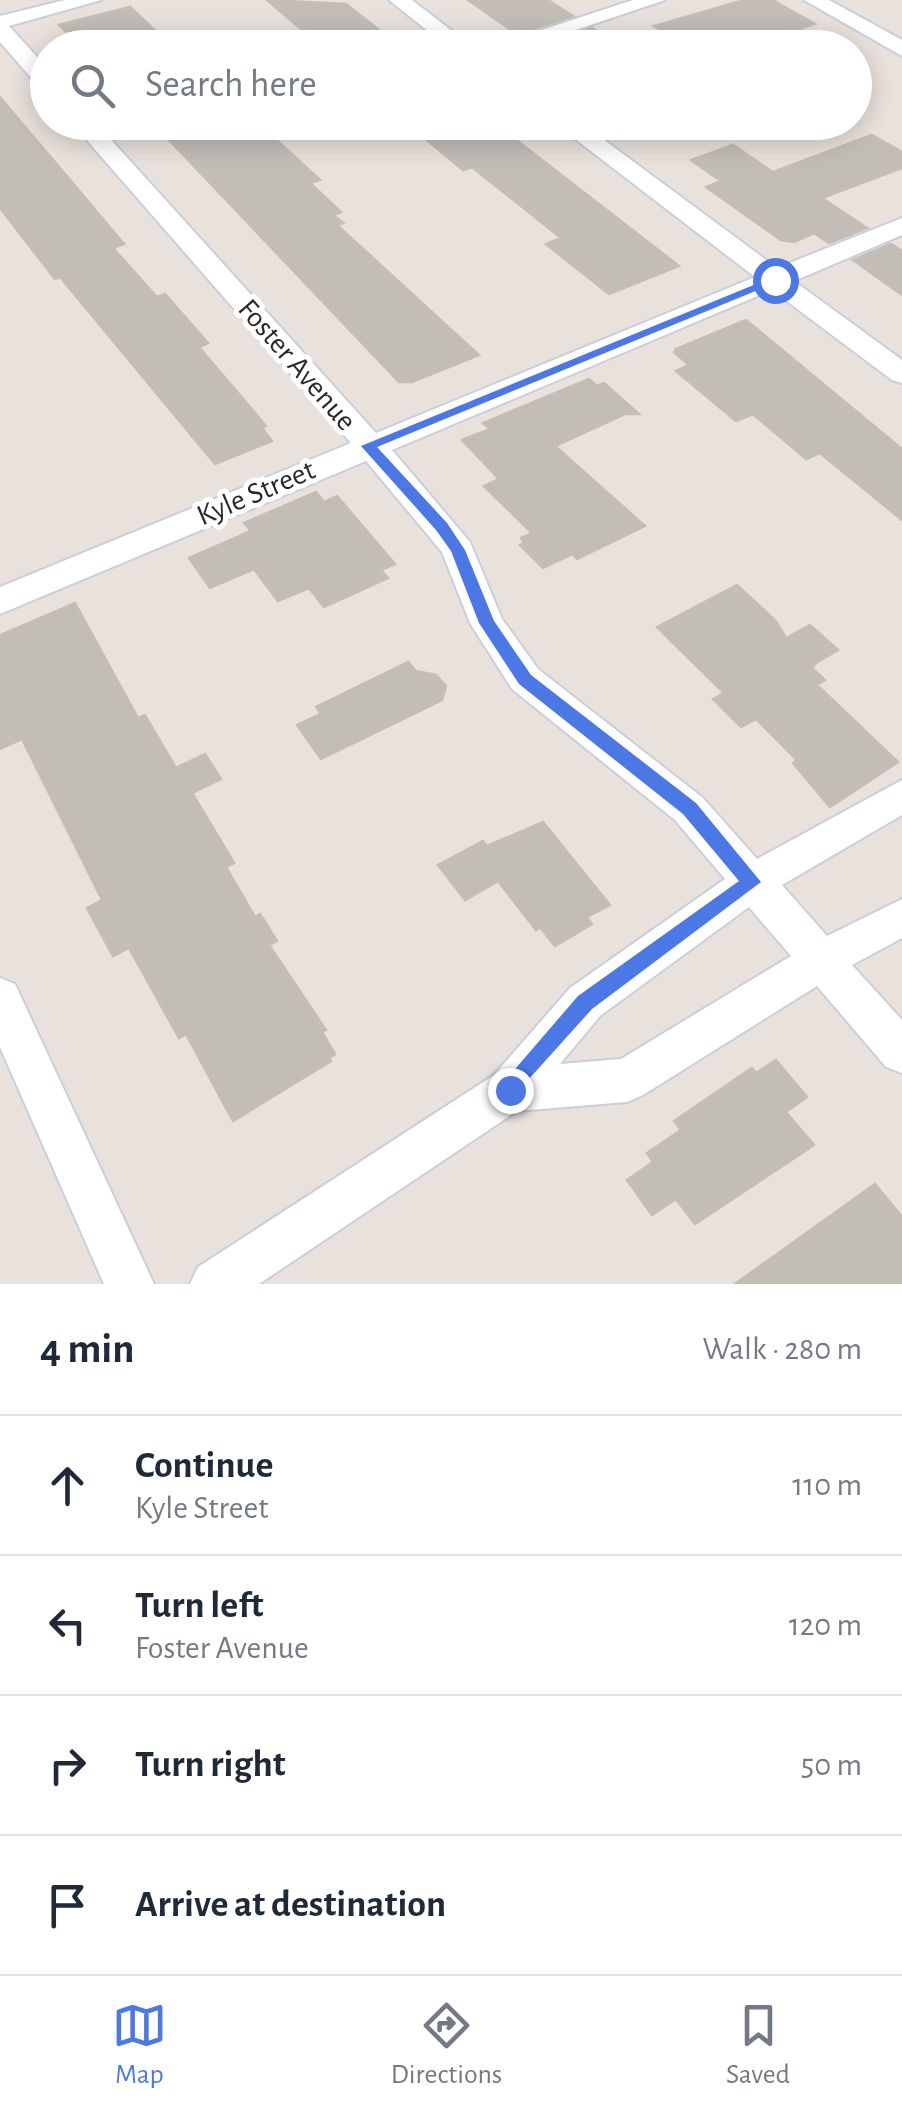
<!DOCTYPE html>
<html lang="en">
<head>
<meta charset="utf-8">
<style>
	body { margin:0; font-family:"Alegreya Sans",sans-serif; background:#f2f2f3; color:#1f2937 }
	.stop { position:absolute; width:30px; height:30px; margin:-22px; border:8px solid #4c78e5; border-radius:50%; background:#fff }
	.stop.end { background:#4c78e5; border-color:#fff; box-shadow:0 2px 10px #0008 }
	.list { margin:0; padding:0; list-style:none }
	h2 { display:flex; justify-content:space-between; align-items:center; height:130px; margin:0; padding:0 40px; font-size:42px }
	h2 small { font-size:32px; font-weight:400; color:#747a83 }
	.list li { display:grid; grid-template-columns:65px 1fr auto; gap:30px; align-items:center; box-sizing:border-box; height:140px; padding:0 40px; border-top:2px solid #e0e1e3 }
	.list b { display:block; font-size:38px; white-space:nowrap }
	.list p { margin:0; font-size:32px; white-space:nowrap; color:#747a83 }
	.list em { font-size:32px; font-style:normal; color:#747a83 }
	.icon { flex:none; width:55px; height:55px; fill:none; stroke:currentColor; stroke-width:2; stroke-linecap:round; stroke-linejoin:round }
	.map { position:relative; flex:none; width:902px; height:1284px; overflow:hidden }
	.search { position:absolute; background:#fff; box-shadow:0 5px 25px #0003; left:30px; right:30px; top:30px; height:110px; display:flex; align-items:center; gap:25px; box-sizing:border-box; padding:0 35px; border-radius:55px; color:#747a83; font-size:38px }
	.sheet { height:690px; background:#fff }
	nav { display:flex; justify-content:space-around; align-items:center; box-sizing:border-box; height:140px; border-top:2px solid #e0e1e3; background:#fff; font-size:28px; color:#747a83 }
	nav a { display:grid; justify-items:center; gap:5px }
	nav .on { color:#4c78e5 }
	.map>svg:first-child { display:block }
	.building { fill:#c2bdb7; stroke:#c4beb6; stroke-width:2.5 }
	.lines { fill:none; stroke-linecap:round; stroke-linejoin:round }
	.minor-casing { stroke:#caced9; stroke-width:4 }
	.minor { fill:#fff; fill-rule:evenodd }
	.route { fill:#4c78e5 }
	.labels { text-anchor:middle; dominant-baseline:central; stroke-width:10; stroke-linejoin:round; paint-order:stroke }
	.street-label { font-size:30px; fill:#282828; stroke:#fff }
</style>
</head>
<body>
<div class="map">
<svg width="902" height="1284" viewBox="0 0 902 1284">
	<rect width="100%" height="100%" fill="#e9e2dc"/>
	<g class="building">
		<path d="M267,0L346,4L402,48H323Z"/>
		<path d="M468,0H548L573,16L517,34Z"/>
		<path d="M744,0H772L815,24L761,41L745,44L730,36L695,48L654,26Z"/>
		<path d="M130,7L174,48H82L59,25Z"/>
		<path d="M592,28L622,48L536,47Z"/>
		<path d="M0,97L124,244L113,248L157,297L165,294L208,343L199,347L266,426L262,428L272,441L215,464L60,277L55,279L0,208Z"/>
		<path d="M152,122H257L320,180L310,183L341,212L333,215L343,223L337,225L479,355L412,382H399Z"/>
		<path d="M405,122H493L679,266L609,294L546,244L561,238L472,167L463,170Z"/>
		<path d="M872,135L902,152V168L822,198L867,228L829,243L814,233L794,242L781,240L706,187L721,181L691,160L733,145L773,172Z"/>
		<path d="M891,244L902,251V295L853,260Z"/>
		<path d="M746,320L902,449V520L820,453L806,459L753,414L736,421L676,371L689,365L674,352L676,349Z"/>
		<path d="M589,379L597,386L604,383L639,414H625L555,446L645,526L577,559L572,554L543,568L520,545L524,543L521,538L532,533L484,486L499,479L462,440L490,429L483,423Z"/>
		<path d="M316,492L324,502L337,496L395,564L381,570L388,578L324,607L309,588L278,601L254,569L210,588L189,558L251,531L244,523Z"/>
		<path d="M737,585L776,621L786,638L810,625L838,650L816,663L812,668L825,680L817,685L898,762L830,807L793,763L797,760L756,719L741,727L713,699L724,693L657,627Z"/>
		<path d="M75,603L138,718L145,715L176,768L205,754L221,779L192,793L234,863L226,867L255,917L260,914L277,941L269,945L326,1030L322,1032L335,1054L329,1058L331,1061L233,1121L186,1034L179,1038L129,948L113,956L87,908L102,900L22,739L0,749V635Z"/>
		<path d="M408,662L416,671L436,675L446,686L442,700L321,759L297,725L321,714L316,707Z"/>
		<path d="M543,822L610,905L587,917L592,924L555,946L540,927L536,930L498,881L465,900L438,865L483,841L487,846Z"/>
		<path d="M776,1060L807,1097L786,1112L814,1145L695,1224L676,1199L652,1215L627,1180L653,1162L647,1153L681,1130L674,1121L752,1068L756,1073Z"/>
		<path d="M875,1184L902,1217V1284H735Z"/>
	</g>
	<g class="lines">
		<g class="minor-casing">
			<g id="minor">
				<path d="M65,0H101L9,26L48,69V90L40,88L0,42V16Z"/>
				<path d="M389,0H412L474,48H449Z"/>
				<path d="M633,0H665L522,48H487Z"/>
				<path d="M804,0H829L902,40V56Z"/>
				<path d="M71,122H95L376,433L755,277L553,122H580L777,268L902,218V235L794,281L902,360V383L892,380L772,290L392,450L470,542L502,619L538,669L703,798L757,859L902,780V815L782,885L827,936L902,899V938L852,965L902,1020V1073L886,1067L817,986L643,1095L627,1102L517,1111L259,1284H190L198,1267L494,1075L570,988L725,879L675,820L512,689L470,623L442,552L366,461L0,614V587L351,443ZM749,907L791,956L621,1059L560,1064L600,1016Z"/>
				<path d="M0,978L15,984L154,1284H104L0,1047Z"/>
			</g>
		</g>
		<use href="#minor" class="minor"/>
	</g>
	<path class="route" d="M771,278L782,280L377,447L447,523L465,550L494,621L531,675L696,803L761,882L592,1009L510,1100L500,1090L503,1083L578,996L739,881L683,814L519,684L479,623L451,551L436,530L361,446Z"/>
	<g class="labels">
		<g class="street-label">
			<text transform="translate(297 365) rotate(49)">Foster Avenue</text>
			<text transform="translate(256 493) rotate(-23)">Kyle Street</text>
		</g>
	</g>
</svg>
<div class="stop" style="left:775px;top:280px"></div>
<div class="stop end" style="left:510px;top:1090px"></div>
<div class="search"><svg class="icon" aria-label="search" viewBox="0 0 24 24"><circle cx="10" cy="10" r="6"/><path d="M15 15l6 6"/></svg>Search here</div>
</div>
<section class="sheet">
<h2>4 min<small>Walk · 280 m</small></h2>
<ul class="list">
<li><svg class="icon" aria-label="ahead" viewBox="0 0 24 24"><path d="M12 20V5M6 11l6-6 6 6"/></svg><div><b>Continue</b><p>Kyle Street</p></div><em>110 m</em></li>
<li><svg class="icon" aria-label="left" viewBox="0 0 24 24"><path d="M17 20v-9H6M10 6l-5 5 5 5"/></svg><div><b>Turn left</b><p>Foster Avenue</p></div><em>120 m</em></li>
<li><svg class="icon" aria-label="right" viewBox="0 0 24 24"><path d="M7 20v-9h11M14 6l5 5-5 5"/></svg><div><b>Turn right</b></div><em>50 m</em></li>
<li><svg class="icon" aria-label="arrive" viewBox="0 0 24 24"><path d="M6 21V4h12l-3 4 3 4H6"/></svg><div><b>Arrive at destination</b></div></li>
</ul>
</section>
<nav>
<a class="on"><svg class="icon" aria-label="map" viewBox="0 0 24 24"><path d="M3 6l6-2 6 2 6-2v14l-6 2-6-2-6 2zM9 4v14M15 6v14"/></svg>Map</a>
<a><svg class="icon" aria-label="directions" viewBox="0 0 24 24"><path d="M12 3l9 9-9 9-9-9zM9 14v-3h6M13 9l2 2-2 2"/></svg>Directions</a>
<a><svg class="icon" aria-label="saved" viewBox="0 0 24 24"><path d="M7 4h10v16l-5-4-5 4z"/></svg>Saved</a>
</nav>
</body>
</html>
